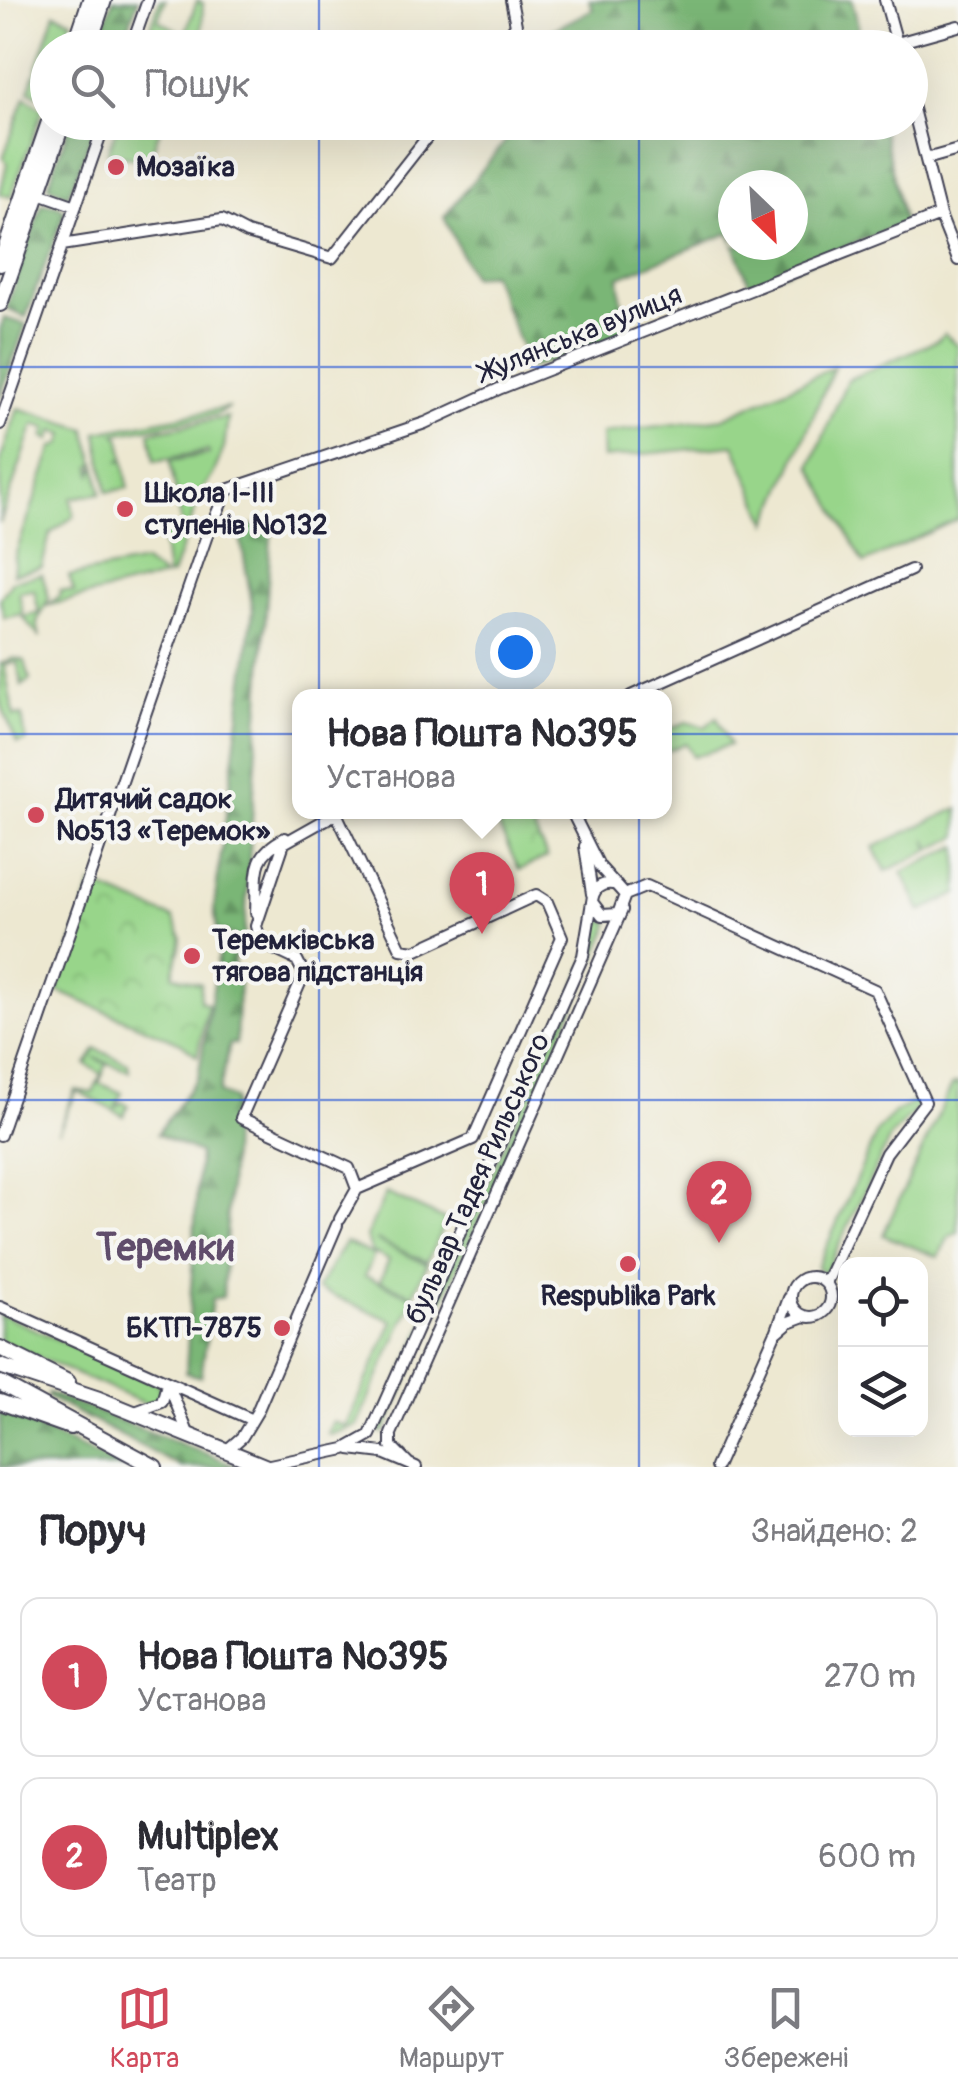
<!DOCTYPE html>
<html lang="uk">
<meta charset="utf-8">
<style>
body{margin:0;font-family:Pangolin,sans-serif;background:#f2f2f3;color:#2b2b33}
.controls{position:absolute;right:30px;bottom:30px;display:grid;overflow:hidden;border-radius:20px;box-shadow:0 10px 40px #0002}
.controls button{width:90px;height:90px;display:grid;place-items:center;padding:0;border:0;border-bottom:2px solid #e1e1e2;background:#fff;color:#2b2b33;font:50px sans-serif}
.compass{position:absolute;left:718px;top:170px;width:90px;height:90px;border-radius:50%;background:#fff;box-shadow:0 10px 40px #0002;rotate:155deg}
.you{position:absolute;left:515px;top:652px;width:35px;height:35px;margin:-25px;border:8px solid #fff;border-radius:50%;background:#1a73e8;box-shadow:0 0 0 15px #1a73e833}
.badge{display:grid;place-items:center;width:65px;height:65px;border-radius:50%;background:#d1495b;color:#fff;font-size:32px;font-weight:700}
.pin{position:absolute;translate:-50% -82px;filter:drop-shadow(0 2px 5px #0008)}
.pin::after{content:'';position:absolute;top:52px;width:35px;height:30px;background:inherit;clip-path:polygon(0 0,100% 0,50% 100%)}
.popup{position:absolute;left:292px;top:689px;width:380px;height:130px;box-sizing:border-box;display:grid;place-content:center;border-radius:20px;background:#fff;filter:drop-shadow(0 2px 8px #0005);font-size:32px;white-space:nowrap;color:#7c7c81}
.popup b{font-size:38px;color:#2b2b33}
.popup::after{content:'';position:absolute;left:50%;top:100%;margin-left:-20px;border:20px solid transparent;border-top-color:#fff}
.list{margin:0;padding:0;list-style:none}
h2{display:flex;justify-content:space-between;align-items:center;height:130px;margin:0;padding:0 40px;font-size:42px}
h2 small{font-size:32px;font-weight:400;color:#7c7c81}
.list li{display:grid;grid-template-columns:65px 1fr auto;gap:30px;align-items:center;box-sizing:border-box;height:160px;margin:0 20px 20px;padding:0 20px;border:2px solid #e1e1e2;border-radius:20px}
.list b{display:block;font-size:38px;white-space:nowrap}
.list p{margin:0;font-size:32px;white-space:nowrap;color:#7c7c81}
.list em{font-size:32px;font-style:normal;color:#7c7c81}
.icon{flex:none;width:55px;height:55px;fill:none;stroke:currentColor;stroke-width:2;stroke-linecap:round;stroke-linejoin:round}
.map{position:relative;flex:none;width:958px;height:1467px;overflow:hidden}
.search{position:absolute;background:#fff;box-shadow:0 10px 40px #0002;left:30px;right:30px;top:30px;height:110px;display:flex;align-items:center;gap:25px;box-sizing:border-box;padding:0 35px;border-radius:55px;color:#7c7c81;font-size:38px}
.sheet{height:490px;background:#fff}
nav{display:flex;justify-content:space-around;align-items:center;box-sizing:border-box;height:140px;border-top:2px solid #e1e1e2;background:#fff;font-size:28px;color:#7c7c81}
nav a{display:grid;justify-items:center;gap:5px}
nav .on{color:#d1495b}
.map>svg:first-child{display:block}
.grass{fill:#98d58a;stroke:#5d7c62;stroke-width:2.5}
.forest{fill:url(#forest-firs);stroke:#4e6c58;stroke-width:2.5}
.park{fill:url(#park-crowns);stroke:#5d7c62;stroke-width:2.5}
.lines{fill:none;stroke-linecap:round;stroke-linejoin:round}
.minor-casing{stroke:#404052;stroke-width:14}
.highway-casing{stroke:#404052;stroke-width:18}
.minor{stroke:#fff;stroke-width:10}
.highway{stroke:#fff;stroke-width:14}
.grid{fill:none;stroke:#1d4ed8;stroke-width:2.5;stroke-opacity:0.55}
.poi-dot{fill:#d1495b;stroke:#f6f6f2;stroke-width:4}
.labels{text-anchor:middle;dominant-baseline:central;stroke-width:8;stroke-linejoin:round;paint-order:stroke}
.poi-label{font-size:28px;font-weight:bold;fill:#22223b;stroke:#f6f6f2;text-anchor:start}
.street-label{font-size:28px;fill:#22223b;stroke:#f6f6f2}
.district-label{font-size:38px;font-weight:bold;fill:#604d6b;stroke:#f6f6f2}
</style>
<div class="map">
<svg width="958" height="1467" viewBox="0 0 958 1467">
<defs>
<pattern id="forest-firs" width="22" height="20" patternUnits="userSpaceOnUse" patternTransform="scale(2.5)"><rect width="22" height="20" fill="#7ab676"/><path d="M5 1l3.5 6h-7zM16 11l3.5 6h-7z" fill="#649462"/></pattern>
<pattern id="park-crowns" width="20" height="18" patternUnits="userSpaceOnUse" patternTransform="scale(2.5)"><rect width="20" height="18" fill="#98d58a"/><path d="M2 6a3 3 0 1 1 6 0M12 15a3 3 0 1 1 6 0" fill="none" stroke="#83b778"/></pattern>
</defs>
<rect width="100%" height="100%" fill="#f6f6f2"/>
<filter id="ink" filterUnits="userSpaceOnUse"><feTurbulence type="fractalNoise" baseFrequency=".01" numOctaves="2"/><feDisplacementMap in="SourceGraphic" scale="20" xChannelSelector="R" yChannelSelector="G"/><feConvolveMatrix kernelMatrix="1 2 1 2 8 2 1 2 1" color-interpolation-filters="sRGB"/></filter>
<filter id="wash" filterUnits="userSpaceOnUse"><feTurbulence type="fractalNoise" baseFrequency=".0048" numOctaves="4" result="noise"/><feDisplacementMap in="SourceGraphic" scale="40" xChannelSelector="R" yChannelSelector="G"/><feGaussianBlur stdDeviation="2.25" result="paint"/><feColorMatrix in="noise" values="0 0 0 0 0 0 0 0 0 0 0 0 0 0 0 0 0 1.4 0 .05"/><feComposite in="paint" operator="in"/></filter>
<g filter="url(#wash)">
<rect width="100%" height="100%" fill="#ede8d1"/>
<path class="grass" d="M160,0H165L158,20L185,34L197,1L203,3L201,47H144Z
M55,13L72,20L64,47L48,48L47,100L29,91Z
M25,97L43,109L11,197L0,194L7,163L3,158Z
M118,123H162L149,162L108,152Z
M944,333L958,346V519L864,563L811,466L847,380L938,340Z
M834,367L768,523L734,445L603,458L602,433L723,418Z
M229,407L216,415L115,434L120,437L124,459L120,461L124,462L128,488L107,492L97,432Z
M18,408L86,429L95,463L91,466L92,474L96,465L101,493L71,498L74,516L50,534L42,567L13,574L15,556L53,447L61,445L65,434L54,430L50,440L44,437L47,428L34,424L0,523V461Z
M228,417L224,448L213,475L201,492L172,575L167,576L162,536L182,527L170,461L209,454L208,451L155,461L150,432Z
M144,562L164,577L46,606L60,596V590L74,592L69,576Z
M42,574L49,598L37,622L40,638L23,617L39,613L34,590L19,592L23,614L4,618L0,599L12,581Z
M14,658L25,661L30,680L22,686L17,662L4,664L14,716L22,715L26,741L17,743L0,702V664Z
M717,717L730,745L693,757L686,743L665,752V731L686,722L705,727Z
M958,808V837L932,849L926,839L931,850L886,871L874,847Z
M958,846V894L921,911L902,872Z
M597,919L610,922L606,934L384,1433L377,1430L591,951Z
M96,1049L128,1063L129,1071L95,1058L107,1064L99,1083L122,1093L115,1108L122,1102L128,1105L124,1116L77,1091L58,1132L75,1090L93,1093L101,1074L86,1064Z
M958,1083V1232L949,1237L938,1257L883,1235L952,1085Z
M919,1099V1107L891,1136L825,1274L817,1268L877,1132L893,1114Z
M386,1193L446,1220L427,1262L376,1240L427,1264L413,1295L380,1281L389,1260L372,1252L366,1237Z
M345,1242L374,1255L365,1276L414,1297L357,1425L330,1435L327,1433L333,1422L346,1426L393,1321L317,1289Z
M0,1314L159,1384L161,1398L148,1405L0,1341Z"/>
<path class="forest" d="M113,0H138L122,47H96Z
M589,0H852L863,47H545L541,36L593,9Z
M881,122L904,223L750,286L734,245H793V185H733V242L729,233L619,277L625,335L530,368L491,273L472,277L444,217L520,123Z
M70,123H97L68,195L48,186Z
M42,204L57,205L65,211L26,317L6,309Z
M4,318L26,324L0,398V330Z
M272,522L244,940L217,930L214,907L253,610L241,540L247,527Z
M222,936L240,955H234V979H239L236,1044H230L219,1093L234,1099L223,1297L212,1299L201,1377L186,1373L199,1153L157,1134L198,1077Z
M48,1393L241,1467H181L47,1397Z
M0,1411L123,1467H0Z"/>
<path class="park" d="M518,812H526L547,857L519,870L496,821Z
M92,884L173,918L182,938L173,975L201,984L200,1001L208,1004L197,1056L181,1043L57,991Z"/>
</g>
<g filter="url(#ink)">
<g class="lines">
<defs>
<path id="minor" d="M885,0L898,47
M897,43L958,26
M131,48L148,0
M498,48L516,25L511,0
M910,97L940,215L958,260
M926,159L958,150
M39,193L76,206
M62,245L222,220L247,233L332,258L439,122
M0,424L105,122
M631,696L911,570
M339,812L284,843L256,926L261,943L297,960L304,974L241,1118L349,1168L357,1189L340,1219
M572,812L599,866L625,895L618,914L602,915L592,902C593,889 601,882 613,884
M336,813L401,949L415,951L536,895L547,902L562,937L473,1139L357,1189
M585,846L592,894
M625,895L647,886L875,990L925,1102L886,1153L826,1283
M256,913C258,877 249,856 285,838
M0,1135L206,538L227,490L425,423L501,388L940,215
M791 1297a20 20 0 1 1 40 0a20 20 0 1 1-40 0Z
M0,1307L250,1419
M776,1333L789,1298
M168,1383L188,1433
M135,1412L162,1402L167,1384
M350,1449L383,1453L416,1467
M227,1450L242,1437L257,1412L337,1225
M408,1463L391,1446V1434L622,910
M265,1466L345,1449L370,1435L583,956L592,902
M716,1467L775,1334L789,1322L805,1316"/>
<path id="highway" d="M74,48L90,0
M88,48L104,0
M0,264L49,122
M0,304L63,122
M0,1348L68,1382
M0,1366L99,1399L267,1467
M0,1383L155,1467
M0,1402L70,1427"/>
</defs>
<use href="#minor" class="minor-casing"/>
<use href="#highway" class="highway-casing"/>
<use href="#minor" class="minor"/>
<use href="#highway" class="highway"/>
</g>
</g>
<path class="grid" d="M319,0V48M639,0V48M319,122V1467M639,122V1467M0,367H958M0,734H958M0,1100H958"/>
<g class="poi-dot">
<circle cx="116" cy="167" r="10"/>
<circle cx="125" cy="509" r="10"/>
<circle cx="36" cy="815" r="10"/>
<circle cx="192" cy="956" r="10"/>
<circle cx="628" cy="1264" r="10"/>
<circle cx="282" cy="1328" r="10"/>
</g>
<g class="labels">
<g class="poi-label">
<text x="136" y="167">Мозаїка</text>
<text x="145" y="493">Школа І-ІІІ<tspan x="145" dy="32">ступенів №132</tspan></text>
<text x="56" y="799">Дитячий садок<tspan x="56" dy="32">№513 «Теремок»</tspan></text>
<text x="212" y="940">Теремківська<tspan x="212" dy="32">тягова підстанція</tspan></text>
<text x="628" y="1296" text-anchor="middle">Respublika Park</text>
<text x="262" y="1328" text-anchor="end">БКТП-7875</text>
</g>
<g class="street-label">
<text transform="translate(581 334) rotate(-22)">Жулянська вулиця</text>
<text transform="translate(478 1179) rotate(-66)">бульвар Тадея Рильського</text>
</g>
<g class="district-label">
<text x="165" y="1248">Теремки</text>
</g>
</g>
</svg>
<div class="controls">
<button><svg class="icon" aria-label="locate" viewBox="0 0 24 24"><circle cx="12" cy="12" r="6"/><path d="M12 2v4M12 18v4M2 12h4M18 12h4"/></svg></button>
<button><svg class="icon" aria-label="layers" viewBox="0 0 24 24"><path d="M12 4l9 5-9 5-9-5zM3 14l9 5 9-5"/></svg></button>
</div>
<svg class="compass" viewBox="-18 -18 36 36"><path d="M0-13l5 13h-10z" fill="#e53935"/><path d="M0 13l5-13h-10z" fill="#7c7c81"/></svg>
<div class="you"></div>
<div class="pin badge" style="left:482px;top:934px">1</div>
<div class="popup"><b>Нова Пошта №395</b>Установа</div>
<div class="pin badge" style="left:719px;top:1243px">2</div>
<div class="search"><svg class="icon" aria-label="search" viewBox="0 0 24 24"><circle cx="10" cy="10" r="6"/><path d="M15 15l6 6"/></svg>Пошук</div>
</div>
<section class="sheet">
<h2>Поруч<small>Знайдено: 2</small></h2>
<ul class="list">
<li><span class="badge">1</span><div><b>Нова Пошта №395</b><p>Установа</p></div><em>270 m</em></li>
<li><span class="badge">2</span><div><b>Multiplex</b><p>Театр</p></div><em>600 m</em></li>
</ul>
</section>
<nav>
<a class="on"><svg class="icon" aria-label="map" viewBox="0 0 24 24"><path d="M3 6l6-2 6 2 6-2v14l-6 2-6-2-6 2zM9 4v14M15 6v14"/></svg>Карта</a>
<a><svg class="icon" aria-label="directions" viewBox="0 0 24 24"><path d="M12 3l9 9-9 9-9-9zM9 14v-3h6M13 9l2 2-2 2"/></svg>Маршрут</a>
<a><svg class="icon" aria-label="saved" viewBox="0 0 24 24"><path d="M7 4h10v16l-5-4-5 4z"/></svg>Збережені</a>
</nav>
